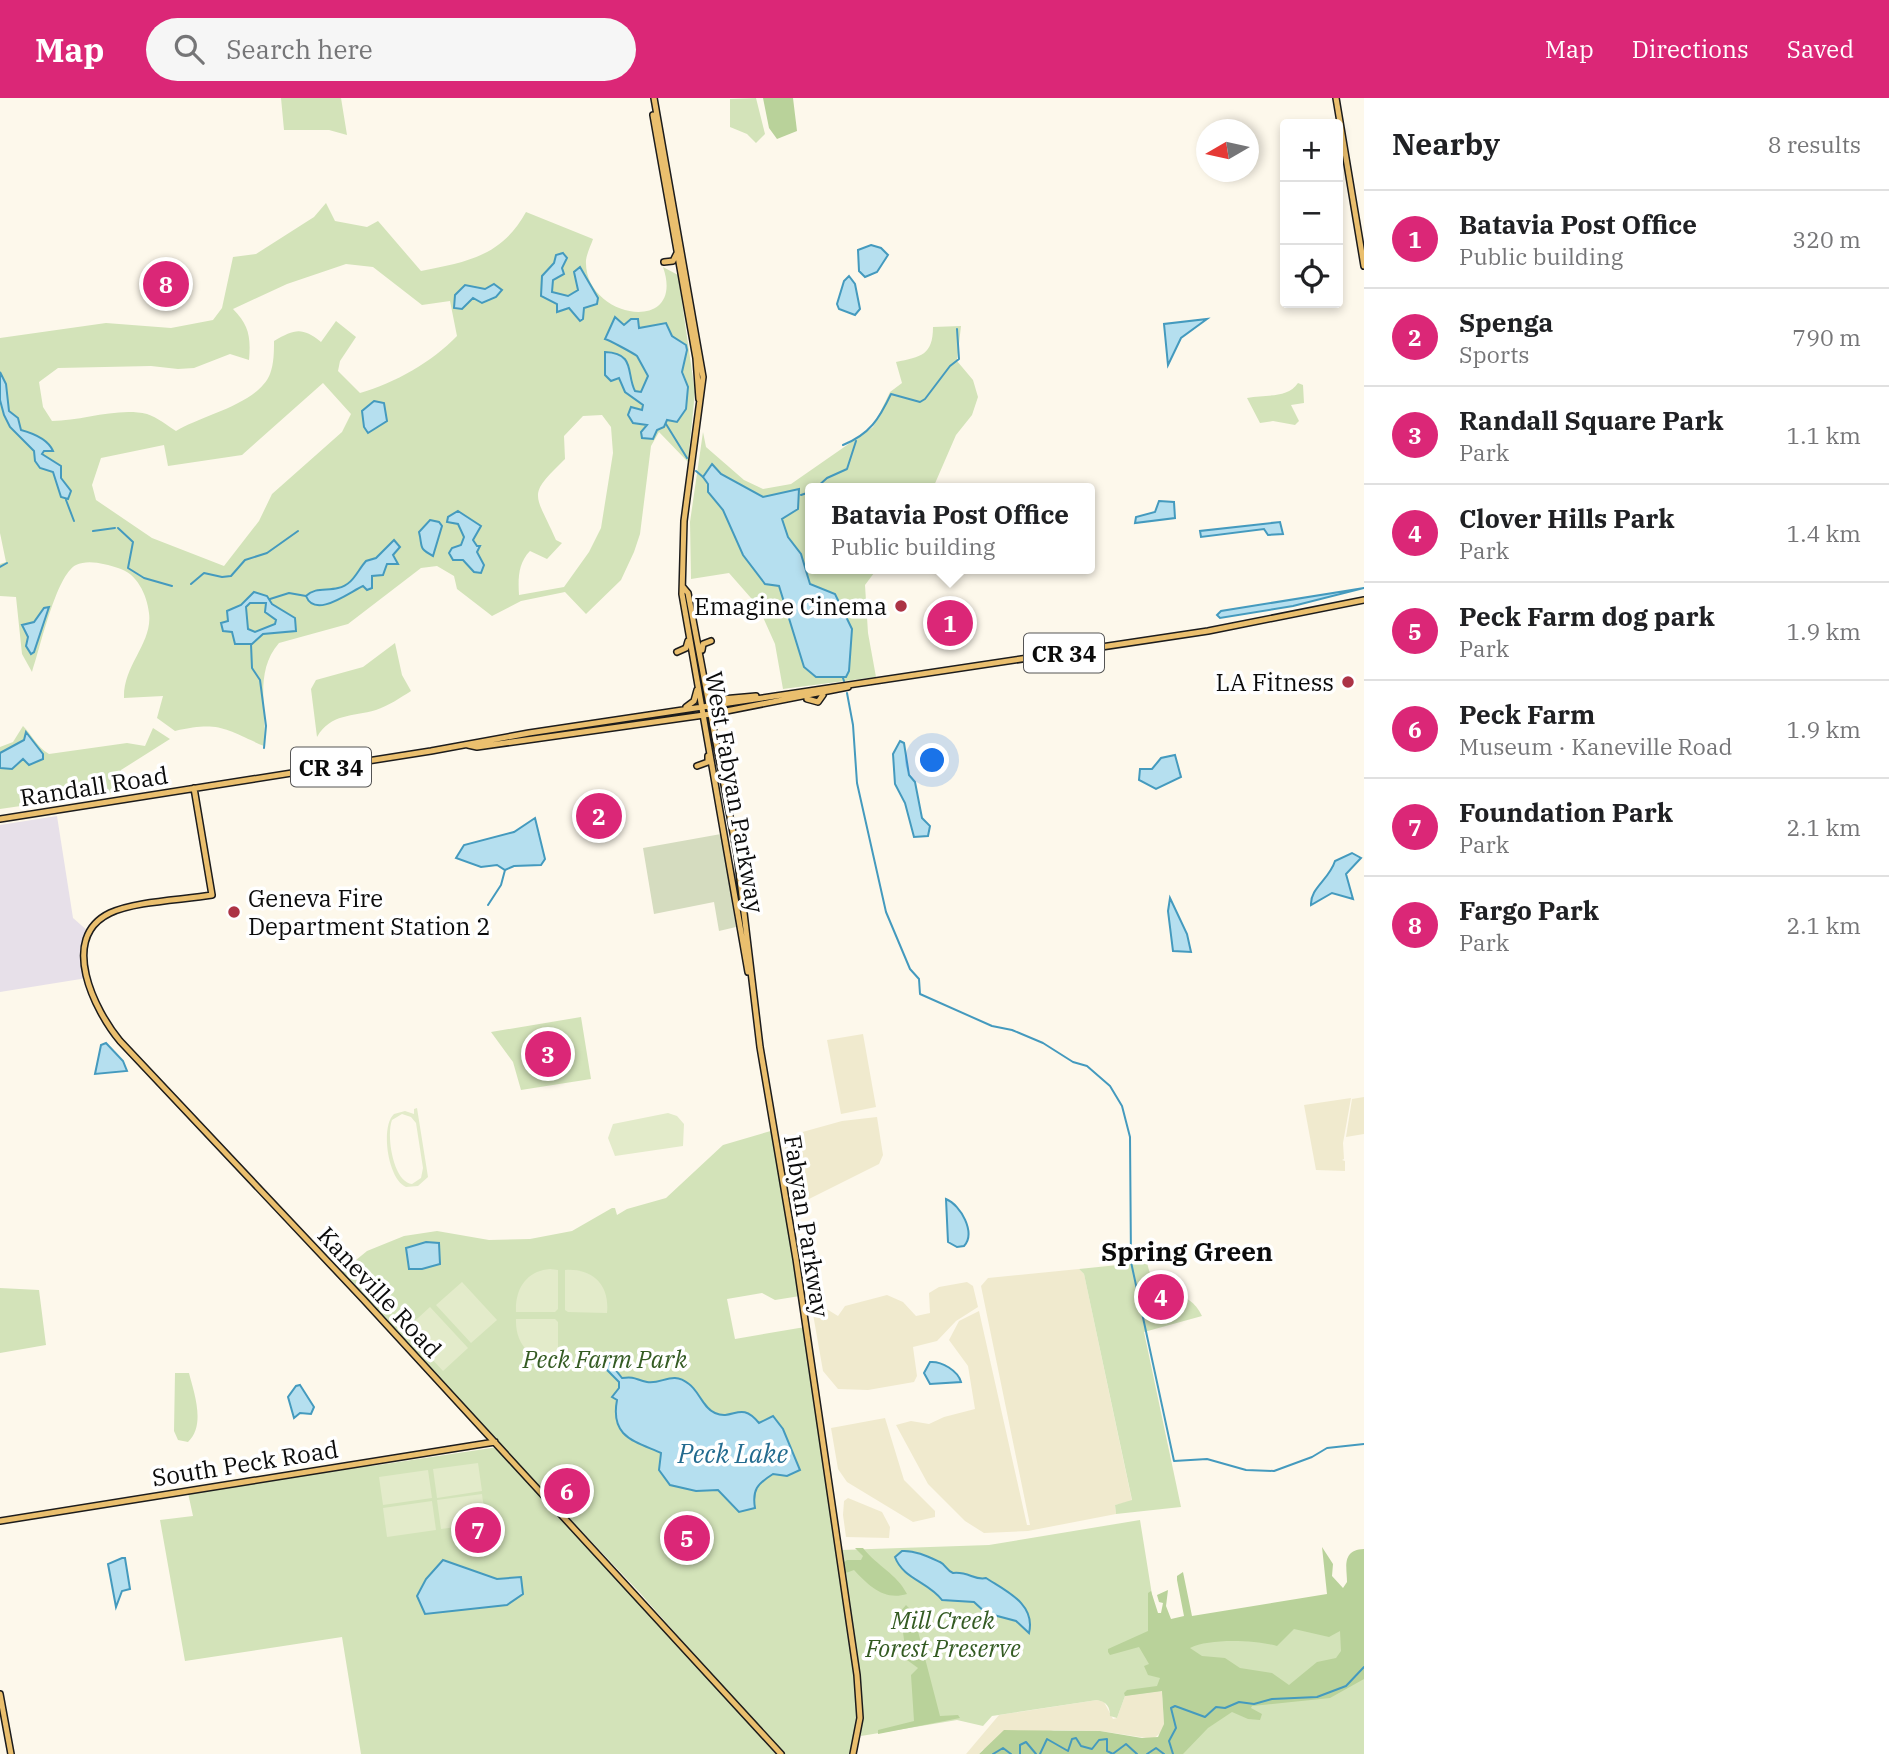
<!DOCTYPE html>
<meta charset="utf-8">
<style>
body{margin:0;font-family:"IBM Plex Serif",serif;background:#f6f6f6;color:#202124}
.controls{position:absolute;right:21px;top:21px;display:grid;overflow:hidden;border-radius:7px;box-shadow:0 4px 10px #0003}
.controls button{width:63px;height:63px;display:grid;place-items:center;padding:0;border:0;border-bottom:2px solid #e0e0e0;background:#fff;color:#202124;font:35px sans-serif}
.compass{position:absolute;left:1196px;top:21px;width:63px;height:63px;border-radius:50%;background:#fff;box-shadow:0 4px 10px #0003;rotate:261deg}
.you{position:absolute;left:933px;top:663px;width:24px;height:24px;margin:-18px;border:5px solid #fff;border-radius:50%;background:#1a73e8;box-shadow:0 0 0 10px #1a73e833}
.badge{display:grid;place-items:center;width:46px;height:46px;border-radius:50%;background:#db2777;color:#fff;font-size:23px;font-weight:700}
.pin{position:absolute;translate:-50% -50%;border:4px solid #fff;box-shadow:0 2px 7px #0006}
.popup{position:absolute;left:805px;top:385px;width:290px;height:91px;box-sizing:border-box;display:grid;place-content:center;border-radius:7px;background:#fff;filter:drop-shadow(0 2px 5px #0005);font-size:23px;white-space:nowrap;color:#757577}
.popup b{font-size:26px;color:#202124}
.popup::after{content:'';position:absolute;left:50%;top:100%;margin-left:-14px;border:14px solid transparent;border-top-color:#fff}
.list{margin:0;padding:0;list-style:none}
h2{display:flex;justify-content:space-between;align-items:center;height:91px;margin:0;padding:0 28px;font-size:30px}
h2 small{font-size:23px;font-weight:400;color:#757577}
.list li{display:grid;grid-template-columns:46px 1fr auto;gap:21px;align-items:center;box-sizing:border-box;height:98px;padding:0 28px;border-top:2px solid #e0e0e0}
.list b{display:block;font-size:26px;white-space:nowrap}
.list p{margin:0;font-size:23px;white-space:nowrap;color:#757577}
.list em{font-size:23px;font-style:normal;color:#757577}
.icon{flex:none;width:38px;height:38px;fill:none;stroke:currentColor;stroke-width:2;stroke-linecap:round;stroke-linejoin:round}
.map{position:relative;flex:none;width:1364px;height:1656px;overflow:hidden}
header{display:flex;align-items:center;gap:42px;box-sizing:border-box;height:98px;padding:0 35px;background:#db2777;color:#fff}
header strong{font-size:33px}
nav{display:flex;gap:38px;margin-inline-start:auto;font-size:24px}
.search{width:490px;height:63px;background:#f6f6f6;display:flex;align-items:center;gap:18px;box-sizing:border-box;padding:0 24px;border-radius:38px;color:#757577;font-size:26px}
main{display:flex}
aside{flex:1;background:#fff}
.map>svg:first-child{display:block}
.industrial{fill:#e7e0e9}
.farmland{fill:#f0eace}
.green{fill:#d3e3b9;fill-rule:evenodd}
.forest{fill:#b9d29a;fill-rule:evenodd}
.cemetery{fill:#d5dcbf}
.pitch{fill:#e3ebca;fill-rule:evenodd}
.water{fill:#b5dfef;stroke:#449abe;stroke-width:2;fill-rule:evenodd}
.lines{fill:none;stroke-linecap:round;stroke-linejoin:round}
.stream{stroke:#449abe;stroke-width:2}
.major-casing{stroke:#1c1c1c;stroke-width:8}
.major{stroke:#eabf6e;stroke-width:5}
.poi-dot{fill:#ac3345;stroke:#fff;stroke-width:2.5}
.labels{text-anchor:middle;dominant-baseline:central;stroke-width:7;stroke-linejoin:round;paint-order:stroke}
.shield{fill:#fff;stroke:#545454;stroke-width:2}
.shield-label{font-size:23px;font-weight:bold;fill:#0b0b0b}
.poi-label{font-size:24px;fill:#0b0b0b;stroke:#fff;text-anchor:end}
.street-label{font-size:24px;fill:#0b0b0b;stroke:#fff}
.park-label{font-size:24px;font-style:italic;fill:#345b23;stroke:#fff}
.neighbourhood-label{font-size:26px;font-weight:bold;fill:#0b0b0b;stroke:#fff}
.water-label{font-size:26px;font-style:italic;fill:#236b8f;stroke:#fff}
</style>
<header>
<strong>Map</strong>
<div class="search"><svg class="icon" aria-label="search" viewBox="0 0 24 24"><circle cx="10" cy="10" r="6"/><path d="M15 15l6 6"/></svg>Search here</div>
<nav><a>Map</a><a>Directions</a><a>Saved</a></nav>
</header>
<main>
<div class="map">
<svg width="1364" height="1656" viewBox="0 0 1364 1656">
<rect width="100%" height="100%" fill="#fdf8eb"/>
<path class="industrial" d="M57,718L73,820L89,834L85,843L87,880L0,894V727Z"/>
<path class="farmland" d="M863,936L876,1009L841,1016L827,942Z
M1364,999V1036L1346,1039L1352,1001Z
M1351,1000L1343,1045L1344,1061L1342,1062L1345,1063V1073L1316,1072L1304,1007Z
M877,1019L883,1057L879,1066L795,1108L784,1044L788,1038L842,1023Z
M1079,1171L1084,1176L1132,1403L1115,1407L1116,1416L1028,1433L984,1435L965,1423L928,1386L896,1327L911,1323L929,1326L944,1319L975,1311L968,1268L949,1242L959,1223L979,1213L1027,1427H1030L981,1188L988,1180Z
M967,1184L973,1188L978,1209L956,1223L937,1243L913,1249L917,1278L914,1284L868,1292L838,1291L823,1273L813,1216L816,1211L825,1210L838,1218L845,1208L887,1197L903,1204L916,1218L930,1215L929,1195L939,1189Z
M885,1320L904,1382L935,1413V1419L913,1424L847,1384L838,1371L831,1330Z
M848,1400L882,1414L890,1429L889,1440L846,1439L843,1417L844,1403Z
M1162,1593L1164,1626L1163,1633L1153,1641L1100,1633L1054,1632L982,1652L979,1656H966L999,1617L1097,1602L1104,1604L1113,1621L1117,1620L1125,1598Z"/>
<path class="green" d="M281,0H341L347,37L329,32H284Z
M756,0L765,36L756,45L747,36L730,29V1Z
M326,105L335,123L367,129L378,123L421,173C467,164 502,158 526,114L593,141C591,147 587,155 586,162C583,221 687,238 663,169L678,177L695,294L688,364L659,334L651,348L640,436L634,454L621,482L586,516L565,494L521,503L492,518L457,491L454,478L437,468L421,470L348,526L279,545C253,575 268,613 264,648C224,631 220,623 175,633L157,620L163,598L124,600C123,567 153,545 149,515C147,497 137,475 118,470C106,466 88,461 76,467C56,477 40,551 32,574L22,556L16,499L0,498V466L6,464L0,435V240L106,225L171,230L213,222L222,210L233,159L256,156L314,119ZM346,166L373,169L422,207L450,203L457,238C432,264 395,285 360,295L338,273L340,263L356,239L336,223L321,244C302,229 295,231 274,243C274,253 274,266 270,276C258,306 202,317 176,333C168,328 157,319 147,316C117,309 82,323 52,323L43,309L39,284L58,270L151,268L178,271L194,270L230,256L249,262C251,239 249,227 233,211L287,186ZM323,285L351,316L342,334L272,396L259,423L224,468L152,440L96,402L92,387L101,360L164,347L168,368L242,357ZM602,317L611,329L613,355L601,430L589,454L564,489L519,497C518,481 518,465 530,453L547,461L562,445L556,442C535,394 526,399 565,361L564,338L583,318Z
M157,173H171L188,194L167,200L149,198L152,179Z
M961,228L957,263L973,282L978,299L972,317L956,337L933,390H810V471H877L865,487L868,535L876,579L783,591L775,546L758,508L729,475L691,481L690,424L703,334L706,349L744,382L763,391L791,386L873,329L890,294L902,285L896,264C921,259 933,257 933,229Z
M1298,285L1303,287L1304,305L1291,307L1299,323L1295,327L1273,323L1260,325L1247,300C1266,296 1287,301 1298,285Z
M395,545L402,577L411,593C400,600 388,608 376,612C352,619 331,615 317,639L311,591L316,582L363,569Z
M23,628C33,638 36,648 49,656L127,645L145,648L153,630L170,641L121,672L124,693L0,711V649L13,644Z
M581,919L591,981L521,992L513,964L491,934Z
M774,1032L800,1198L775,1202L762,1195L727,1201L735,1241L805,1229L860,1607L853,1656H782L640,1495L339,1176L367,1153L404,1138L437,1133L489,1142L530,1141L572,1133L612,1110H615L617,1117L627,1111L666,1100L723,1047Z
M1147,1164C1154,1204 1188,1186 1202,1218L1144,1234L1181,1409L1116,1416L1115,1407L1132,1402L1084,1176L1079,1171Z
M0,1190L39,1192L46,1247L0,1255Z
M175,1275H189C194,1295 206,1327 188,1344L178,1342L174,1333Z
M498,1349L776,1656H361L342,1539L185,1563L160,1422L193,1418L188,1395L370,1365L372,1368Z
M1140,1422L1157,1528L1364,1494V1656H1171L1162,1593L1125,1598L1117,1620L1110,1618C1110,1609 1107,1604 1097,1602L992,1618L983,1628L957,1622L861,1638V1589L842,1452L989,1447Z"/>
<path class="forest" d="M763,0H793L797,33L777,41L769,30Z
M1322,1449L1333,1466L1332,1478L1343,1490L1347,1484C1347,1470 1341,1452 1364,1451V1581L1330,1600L1252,1608L1251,1610L1262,1616L1260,1622L1248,1621L1232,1614L1208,1630L1183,1656H979L1004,1632L1100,1633L1142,1640L1158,1639L1164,1626L1162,1593L1125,1598L1124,1595L1127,1592L1157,1588L1160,1580L1148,1577L1144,1568L1149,1566L1139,1549L1110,1557L1108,1554V1551L1148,1533V1495L1151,1493L1158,1515H1161L1163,1505L1159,1504L1157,1497L1168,1492L1166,1508L1171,1521L1184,1518L1177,1482V1478L1183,1474L1192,1518L1327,1496ZM1294,1531L1329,1539L1340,1533L1341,1553L1336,1560L1317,1564L1289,1587L1272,1575L1240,1570L1225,1560L1202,1558L1190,1550C1209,1540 1256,1542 1277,1548Z
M855,1450H863C877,1468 897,1476 907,1496C884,1503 869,1488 854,1472L843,1476L842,1466L847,1462H861L863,1458Z
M906,1507L913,1514L940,1618L958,1617L960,1620L878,1636V1632L914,1623L911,1577L918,1570L907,1562L900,1514Z"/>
<path class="cemetery" d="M721,736L736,829L719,833L714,804L654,816L643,750Z"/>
<path class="pitch" d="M417,1010L428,1079L418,1088L406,1089C388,1082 380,1029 394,1016L405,1013L414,1016V1011ZM402,1016L411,1019L416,1025L423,1070L421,1080L412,1086C393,1084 386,1037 392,1022Z
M668,1015L677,1018L684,1026L683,1048L615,1058L608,1040L613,1026Z
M550,1171L558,1172V1211L555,1214H516C515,1191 526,1173 550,1171Z
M565,1172C593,1170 610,1187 607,1215L568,1214L565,1212Z
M462,1184L497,1222L471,1245L436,1207Z
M430,1209L468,1250L443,1273L405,1232Z
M516,1221H555L558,1224V1264C532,1264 515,1247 516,1221Z
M478,1365L482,1393L437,1400L433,1371Z
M428,1372L432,1400L383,1407L379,1379Z
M482,1396L486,1425L441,1431L437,1402Z
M432,1403L436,1432L387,1439L383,1410Z"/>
<path class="water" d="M871,147L881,150L888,157L877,174L865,179L859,173L858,152Z
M563,155L567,160L562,170L564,176L553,182L552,194L568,198L578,192L574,174L580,169L598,200L597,206L584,210L583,221L580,223L569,210L557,214V206L541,198L542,178L554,165L556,157Z
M849,178L855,186L860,211L855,217L839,211L837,206L844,183Z
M494,186L502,192L496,199L482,205L473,200L462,211L454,210L455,197L465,187L485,191Z
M615,219L624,227L631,221H638L639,230L666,225L672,238L686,247L687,252L682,274L688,289L686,311L677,324L667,322L664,329L657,332L653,341L642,340L641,334L647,327L633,325L628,317L631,309L642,312L643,307L625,294L619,280L611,283L605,277V254C636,255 626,276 635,293L641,294L648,278L637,258C633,255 609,242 605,241Z
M1207,221L1181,240L1168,267L1164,226Z
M0,274L6,286L9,313L18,320L21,332C32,335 48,341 53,353H44L42,356L61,368V380L71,393L68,401L61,399L53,374L40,370L35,363L34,353L10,329L4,317L0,302Z
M374,303L384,305L387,323L368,335L364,329L362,313Z
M712,366L721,376L763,399L799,391L798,411L782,421L788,439L801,456L810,486L835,496L852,531L849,573L846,579H816L804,569L779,488L765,486L743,457L723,412L708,394V386L703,379Z
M1159,403L1174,404L1175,420L1135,425L1136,419L1155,414Z
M458,413L481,428L473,442L477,448H480L477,454L484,467L481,475L474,474L463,462H453L449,455L452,450L461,447L464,439L458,426L447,424L448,419Z
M430,422L439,424L442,428L433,458C418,450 423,450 419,434Z
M1280,424L1283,436L1268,437L1264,431L1201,439L1200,433Z
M394,442L400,449L393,457L398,466H387L383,477L372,478V490L367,492L363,488C348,495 315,521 306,498C315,489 327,493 338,490C353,487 357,473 366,463L376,460Z
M1364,490L1293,508L1220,520L1217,517L1221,513Z
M254,494L267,498L272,506L295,520L296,533L263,536L252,546H235L232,534L223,533L221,525L228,523L227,513L241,507ZM250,505H266L265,514L276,522L275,526L255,534L248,531L246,509Z
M49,509L34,554L31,556L26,548L28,539L22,527L34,524L44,510Z
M26,634L43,656V661L29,667L23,661L12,671L0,670V655L24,642Z
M900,643L904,645L909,677L915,684L922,720L930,728L928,738L914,739L905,705L895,686L893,656Z
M1175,657L1181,679L1156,691L1139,682L1140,671H1152L1161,660Z
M535,720L545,761L541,767L514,768L505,772L497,767L481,769L456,760L464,747L514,734Z
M1352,755L1361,760L1346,776L1353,801L1332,795L1311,807C1310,790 1329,782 1335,763Z
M1170,800L1187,836L1191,854L1173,853L1168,813Z
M106,945L123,963L127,973L95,976L101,947Z
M946,1101C961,1107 976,1135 964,1148L957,1149L948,1144Z
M426,1144L439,1145L440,1166L422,1171H409L406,1150Z
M602,1261H607L622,1280C636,1278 636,1282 647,1284C662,1287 672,1272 689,1286C699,1293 703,1310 715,1315C734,1323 740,1302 759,1325L773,1318L783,1331L800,1372L787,1378L773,1376C757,1386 752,1392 755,1410L739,1414L718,1392L696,1393L670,1387L659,1372L661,1355C634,1343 610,1339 617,1302L612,1299L619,1290V1284L601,1266Z
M930,1264C942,1263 958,1273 961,1284L930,1286L924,1275Z
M300,1287L314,1309L311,1316L300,1315L294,1320L288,1299L296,1288Z
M902,1453C915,1452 929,1459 940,1464C946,1467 946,1472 953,1475C968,1473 975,1483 986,1480C1006,1493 1036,1506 1029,1535L1016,1523L986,1515L974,1504L942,1502C929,1484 903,1481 895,1459Z
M122,1460H125L130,1491L122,1493L116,1509L108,1466Z
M443,1462L497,1481L521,1479L523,1496L507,1507L425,1516L417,1498L426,1481Z"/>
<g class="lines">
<path class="stream" d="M666,326L687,360
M843,347C870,336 879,321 891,296L920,304L925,301L950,268L959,261L957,231
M696,373L703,379
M816,390L827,380L847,371L856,343
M801,397L810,394
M66,402L74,423
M118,430L133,444L128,470L144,480L172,488
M93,433L115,430
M0,469L7,465
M191,486L204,475L222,479L231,478L245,462L267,455L298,433
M270,501L289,495L306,498
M251,546L252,570L260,582L266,628L264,650
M843,580L844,583
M847,595L853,627L857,685L886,814L910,871L919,881L920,896L992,928L1012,932L1043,945L1073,964L1087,968L1110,988L1122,1008L1130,1039L1131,1164L1174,1363L1207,1361L1246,1372L1274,1373L1312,1359L1327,1350L1364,1346
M488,807L501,787L505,772
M1114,1655L1126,1646L1137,1656
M993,1656L1003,1650L1011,1656
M1020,1656V1647L1026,1644L1036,1656
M1040,1656L1047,1641L1068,1653L1072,1641L1076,1640L1081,1648L1092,1651L1099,1642L1107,1641V1653L1113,1656
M1147,1656L1156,1650L1164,1656
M1173,1656L1169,1643L1176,1630L1171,1610L1175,1608L1205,1619L1216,1609L1225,1610L1239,1604L1254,1606L1272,1601L1317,1599L1346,1588L1364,1569"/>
<defs>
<path id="major" d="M654,0L703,279L684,423L682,496L748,874
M1336,0L1364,168
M653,17L696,260L699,301
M664,164L673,163L677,155
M683,489L688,495L737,756L760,949L796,1161L857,1577L860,1620L853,1656
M702,552L703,546L711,543
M677,554L686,550L688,543
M709,594L722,601L756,598
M807,601L818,604L823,597
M686,609L694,603L697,592
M468,647L477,649L711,616L848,589
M697,668L708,664V658
M194,690L212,797C183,802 136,803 110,815C58,840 95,913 120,943L363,1201L781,1656
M0,721L431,653L529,635L1208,533L1364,502
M0,1423L495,1344
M0,1596L11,1656"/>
</defs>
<use href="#major" class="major-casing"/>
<use href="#major" class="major"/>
</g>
<g class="poi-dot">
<circle cx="901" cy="508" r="7"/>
<circle cx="1348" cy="584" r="7"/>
<circle cx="234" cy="814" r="7"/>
</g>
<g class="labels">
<g class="shield">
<rect x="1024" y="535.5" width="80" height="39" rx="5"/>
<rect x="291" y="649.5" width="80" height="39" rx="5"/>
</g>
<g class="shield-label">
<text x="1064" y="555">CR 34</text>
<text x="331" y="669">CR 34</text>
</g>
<g class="poi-label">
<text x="887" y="508">Emagine Cinema</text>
<text x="1334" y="584">LA Fitness</text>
<text x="248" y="800" text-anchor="start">Geneva Fire<tspan x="248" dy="28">Department Station 2</tspan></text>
</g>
<g class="street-label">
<text transform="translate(94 688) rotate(-9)">Randall Road</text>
<text transform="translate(735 694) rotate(80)">West Fabyan Parkway</text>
<text transform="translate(807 1128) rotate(81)">Fabyan Parkway</text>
<text transform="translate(380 1194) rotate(47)">Kaneville Road</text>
<text transform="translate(245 1365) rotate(-9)">South Peck Road</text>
</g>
<g class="park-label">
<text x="605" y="1261">Peck Farm Park</text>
<text x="943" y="1522">Mill Creek<tspan x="943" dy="28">Forest Preserve</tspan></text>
</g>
<g class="neighbourhood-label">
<text x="1187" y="1153">Spring Green</text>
</g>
<g class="water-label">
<text x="733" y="1355">Peck Lake</text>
</g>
</g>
</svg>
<div class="controls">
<button>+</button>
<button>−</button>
<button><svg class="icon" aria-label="locate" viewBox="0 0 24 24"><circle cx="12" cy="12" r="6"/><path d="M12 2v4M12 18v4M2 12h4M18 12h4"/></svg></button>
</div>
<svg class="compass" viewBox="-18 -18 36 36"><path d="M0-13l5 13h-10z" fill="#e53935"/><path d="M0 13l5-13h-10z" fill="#757577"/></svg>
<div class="you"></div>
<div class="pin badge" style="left:950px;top:525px">1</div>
<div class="popup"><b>Batavia Post Office</b>Public building</div>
<div class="pin badge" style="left:599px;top:718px">2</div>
<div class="pin badge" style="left:548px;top:956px">3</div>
<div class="pin badge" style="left:1161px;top:1199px">4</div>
<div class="pin badge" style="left:687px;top:1440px">5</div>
<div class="pin badge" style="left:567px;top:1393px">6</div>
<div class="pin badge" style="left:478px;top:1432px">7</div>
<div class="pin badge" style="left:166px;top:186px">8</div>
</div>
<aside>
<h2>Nearby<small>8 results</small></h2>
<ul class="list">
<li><span class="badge">1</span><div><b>Batavia Post Office</b><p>Public building</p></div><em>320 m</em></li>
<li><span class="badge">2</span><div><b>Spenga</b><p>Sports</p></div><em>790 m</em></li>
<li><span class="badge">3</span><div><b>Randall Square Park</b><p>Park</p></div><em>1.1 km</em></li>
<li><span class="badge">4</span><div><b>Clover Hills Park</b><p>Park</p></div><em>1.4 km</em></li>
<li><span class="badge">5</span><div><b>Peck Farm dog park</b><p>Park</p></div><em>1.9 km</em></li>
<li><span class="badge">6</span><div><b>Peck Farm</b><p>Museum · Kaneville Road</p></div><em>1.9 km</em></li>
<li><span class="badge">7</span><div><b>Foundation Park</b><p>Park</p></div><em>2.1 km</em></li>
<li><span class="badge">8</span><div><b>Fargo Park</b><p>Park</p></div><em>2.1 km</em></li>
</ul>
</aside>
</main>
